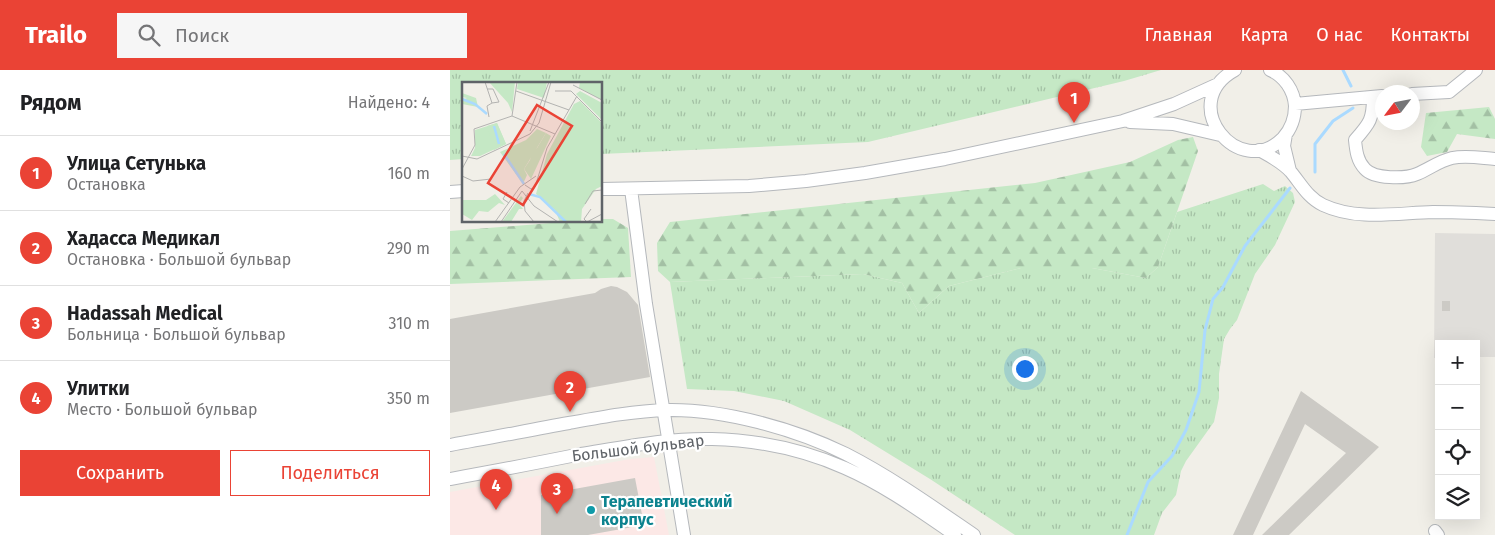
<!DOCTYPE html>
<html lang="ru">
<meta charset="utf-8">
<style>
body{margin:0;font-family:"Fira Sans",sans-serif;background:#f6f6f6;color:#202124}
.controls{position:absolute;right:15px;bottom:15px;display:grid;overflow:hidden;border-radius:0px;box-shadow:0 5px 20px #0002}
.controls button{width:45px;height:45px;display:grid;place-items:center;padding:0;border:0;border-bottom:1px solid #e0e0e0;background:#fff;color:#202124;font:25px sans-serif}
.compass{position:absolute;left:925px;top:15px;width:45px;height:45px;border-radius:50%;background:#fff;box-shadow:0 5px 20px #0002;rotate:238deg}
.you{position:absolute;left:574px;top:298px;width:18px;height:18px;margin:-12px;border:4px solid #fff;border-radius:50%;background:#1a73e8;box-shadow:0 0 0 8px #1a73e833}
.badge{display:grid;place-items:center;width:32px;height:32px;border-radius:50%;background:#ea4335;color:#fff;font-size:16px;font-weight:700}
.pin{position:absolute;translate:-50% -41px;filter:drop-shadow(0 1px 2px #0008)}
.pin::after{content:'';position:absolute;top:26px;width:18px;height:15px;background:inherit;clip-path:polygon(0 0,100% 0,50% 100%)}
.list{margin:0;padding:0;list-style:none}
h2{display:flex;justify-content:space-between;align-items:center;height:65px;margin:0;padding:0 20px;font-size:21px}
h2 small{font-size:16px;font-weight:400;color:#757577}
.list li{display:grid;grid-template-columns:32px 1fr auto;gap:15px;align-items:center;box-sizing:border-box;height:75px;padding:0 20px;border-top:1px solid #e0e0e0}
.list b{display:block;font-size:19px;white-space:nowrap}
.list p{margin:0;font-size:16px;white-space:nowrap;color:#757577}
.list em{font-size:16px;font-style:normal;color:#757577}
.actions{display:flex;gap:10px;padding:15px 20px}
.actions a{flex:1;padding:11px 0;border:1px solid #ea4335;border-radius:0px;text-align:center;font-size:18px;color:#ea4335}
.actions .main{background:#ea4335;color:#fff}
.icon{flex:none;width:28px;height:28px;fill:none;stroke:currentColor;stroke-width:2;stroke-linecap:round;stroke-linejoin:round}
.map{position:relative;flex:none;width:1045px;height:465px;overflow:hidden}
header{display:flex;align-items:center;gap:30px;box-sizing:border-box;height:70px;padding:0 25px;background:#ea4335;color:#fff}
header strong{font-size:24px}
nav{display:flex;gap:28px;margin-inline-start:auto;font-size:18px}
.search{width:350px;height:45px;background:#f6f6f6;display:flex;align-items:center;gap:12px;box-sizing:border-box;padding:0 18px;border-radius:0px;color:#757577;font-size:19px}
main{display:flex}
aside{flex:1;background:#fff}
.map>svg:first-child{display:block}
.industrial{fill:#e0deda}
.medical{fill:#fce8e6}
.grass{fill:url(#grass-tufts)}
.forest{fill:url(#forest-firs)}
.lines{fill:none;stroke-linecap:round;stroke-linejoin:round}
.stream{stroke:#aadaff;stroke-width:3}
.building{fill:#cccac5}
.minor-casing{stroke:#b5b8bc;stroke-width:14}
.minor{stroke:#fff;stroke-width:12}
.culture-dot{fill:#0f9aa8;stroke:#fff;stroke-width:2}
.labels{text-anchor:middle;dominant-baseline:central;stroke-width:4.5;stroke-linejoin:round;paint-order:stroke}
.street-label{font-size:16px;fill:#5f6368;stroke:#fff}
.culture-label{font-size:16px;font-weight:bold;fill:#0d838f;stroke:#fff;text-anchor:start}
.inset-river{fill:none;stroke:#aadaff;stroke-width:2.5}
.inset-road{fill:none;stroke:#b3b3b1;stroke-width:1}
.view{fill:#ea4335;fill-opacity:0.15;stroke:#ea4335;stroke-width:2.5}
.inset-edge{fill:none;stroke:#5f6368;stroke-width:2.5}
</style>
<header>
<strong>Trailo</strong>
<div class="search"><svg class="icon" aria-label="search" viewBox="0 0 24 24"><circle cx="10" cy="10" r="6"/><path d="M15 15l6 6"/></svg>Поиск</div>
<nav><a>Главная</a><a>Карта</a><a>О нас</a><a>Контакты</a></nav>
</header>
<main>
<aside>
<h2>Рядом<small>Найдено: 4</small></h2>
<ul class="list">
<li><span class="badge">1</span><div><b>Улица Сетунька</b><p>Остановка</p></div><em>160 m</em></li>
<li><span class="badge">2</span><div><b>Хадасса Медикал</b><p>Остановка · Большой бульвар</p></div><em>290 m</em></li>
<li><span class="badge">3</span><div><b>Hadassah Medical</b><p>Больница · Большой бульвар</p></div><em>310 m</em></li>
<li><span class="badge">4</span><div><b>Улитки</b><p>Место · Большой бульвар</p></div><em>350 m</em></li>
</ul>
<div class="actions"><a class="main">Сохранить</a><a>Поделиться</a></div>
</aside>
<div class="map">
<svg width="1045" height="465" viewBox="0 0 1045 465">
<defs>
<pattern id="grass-tufts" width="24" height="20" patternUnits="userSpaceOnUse" patternTransform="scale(1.25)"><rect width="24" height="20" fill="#c5e8c5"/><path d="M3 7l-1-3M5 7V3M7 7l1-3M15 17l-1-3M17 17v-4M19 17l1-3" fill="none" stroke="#a3c0a4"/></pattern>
<pattern id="forest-firs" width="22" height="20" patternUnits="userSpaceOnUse" patternTransform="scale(1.25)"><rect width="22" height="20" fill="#c5e8c5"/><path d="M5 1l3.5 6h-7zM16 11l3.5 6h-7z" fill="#a3c0a4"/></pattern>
</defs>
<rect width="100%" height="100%" fill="#f1efe8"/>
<path class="industrial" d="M985,163L1045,164V287H1026V274H989V288H984Z"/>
<path class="medical" d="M204,387L219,465H0V422L180,389Z"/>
<path class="grass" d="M0,0H711L674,11L418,72L151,84V14H14V89L0,90Z
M813,114L824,121L835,116L843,123L845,132L825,175L805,204L787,250L780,259L774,269L769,304V328L764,352L736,391L731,401L726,425L712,443L704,465H565L480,409L400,360L334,331L284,321L237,319L220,212L413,204L452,213L469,243L499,216L571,198H642L696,208L708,197L727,142Z"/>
<path class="forest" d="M1039,37L1045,49V69L1007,64L997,82L977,86L971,77L976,43Z
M743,67L748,81L708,197L696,208L642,198H571L499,216L469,243L452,213L413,204L220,212L208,201L207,173L220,152L585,113L680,92L728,70Z
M151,149H163L178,158L181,207L0,214V161L126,151H151Z"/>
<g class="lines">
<path class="stream" d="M893,0L901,16
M865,102V74L883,51L903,38
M677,465L698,412L722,386L736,360L749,322L755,260L763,229L773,217L795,176L840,118"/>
</g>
<path class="building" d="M161,216L167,217L177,222L188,235L200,307L0,343V249L145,223L151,219Z
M992,231H1000V241H992Z
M851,321L929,377L839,465H812L896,383L855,354L803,465H783Z
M185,408L194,455L138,465H91V425Z"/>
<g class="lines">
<defs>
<path id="minor" d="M785,0C725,33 789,112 833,68C841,59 845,48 845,36C844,20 834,6 820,0
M962,24L999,22L1026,0
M923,27C923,49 920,53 905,70C906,80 907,91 915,99C924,109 955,109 967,104C979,99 989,91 1002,88C1016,85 1031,88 1045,89
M845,34L932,26
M680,52L723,54L770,65
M836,64L834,76L840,101
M809,80C820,86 832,92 841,102C851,114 858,128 873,135C907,151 947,143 983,142C1004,142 1025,143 1045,144
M151,119L299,116L356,111L415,103L495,89L673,51L724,34L768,14
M181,119L196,234L234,465
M0,122L14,121
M0,375C40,368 80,360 119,353C152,347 184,341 217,340C274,339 345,359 396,384C441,407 483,437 524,465
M0,409C44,401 87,393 131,384C174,377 218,368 262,369C307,370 354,380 395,398C434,415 470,441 505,465
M985,461L988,465"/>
</defs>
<use href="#minor" class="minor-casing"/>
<use href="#minor" class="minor"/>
</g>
<circle class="culture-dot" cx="141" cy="440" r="5"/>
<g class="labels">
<g class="street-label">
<text transform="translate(188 378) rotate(-7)">Большой бульвар</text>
</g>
<g class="culture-label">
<text x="151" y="431">Терапевтический<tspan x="151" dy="18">корпус</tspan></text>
</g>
</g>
<g transform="translate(12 12)">
<rect width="140" height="140" fill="#f1efe8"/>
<path d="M27,0H53L50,30L46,21ZM118,0H140V18L117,6ZM118,9L140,21V38L114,12ZM118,19L140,41V104L134,107L120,127L119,140H98L93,128L74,112L85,72L112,22ZM75,47L84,51L62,87L65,93L61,102L38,70L64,58ZM33,112L43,123L37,121L26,130L17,129L10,138L0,132V118H24Z" fill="#c5e8c5"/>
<path d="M0,11L14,16L16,25L0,22V18L5,16L0,15ZM84,51L89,54L69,97L62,87L68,78L70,68L75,66ZM59,114L61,116L57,122L61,127H57L49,140H40Z" fill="#c5e8c5"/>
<path d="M56,0H85L82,16L55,7ZM35,41L44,62L18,74H9L13,66V48Z" fill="#c5e8c5"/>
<path d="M35,41L44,62L32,68L25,44Z" fill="#c5e8c5"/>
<path class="inset-river" d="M0,17L13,22L25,32M32,44L37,62M42,72L62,102M67,112L78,115L104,140"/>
<path class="inset-road" d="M23,0L30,21L37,20L31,7H25M111,3L140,18M54,9L107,28M93,9H109L140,40M50,34L93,52M27,35L25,24L30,21M12,47L50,34L55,0M68,49L87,0M0,74L15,77L68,52L77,41L89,0M0,87L13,63L12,47M0,94L11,99L29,97M63,103L69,107L73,105L85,66L115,14M45,110L41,117L47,121M66,111L62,119L63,129L72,140M123,122L131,109L140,108M33,140L58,105L74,94M39,140L60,109L72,124L96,140M125,140L140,132M125,140L122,137L129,127"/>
<path class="view" d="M75,23L110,44L61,123L26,101Z"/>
<rect width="140" height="140" class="inset-edge"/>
</g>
</svg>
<div class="controls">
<button>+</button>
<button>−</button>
<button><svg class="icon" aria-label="locate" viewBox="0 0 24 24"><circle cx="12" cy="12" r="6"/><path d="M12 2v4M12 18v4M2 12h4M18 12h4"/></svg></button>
<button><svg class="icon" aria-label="layers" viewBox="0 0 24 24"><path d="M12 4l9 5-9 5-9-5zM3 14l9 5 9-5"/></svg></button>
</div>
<svg class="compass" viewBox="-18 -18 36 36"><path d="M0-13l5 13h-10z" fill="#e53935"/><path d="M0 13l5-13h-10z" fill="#757577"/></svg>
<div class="you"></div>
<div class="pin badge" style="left:624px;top:53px">1</div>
<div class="pin badge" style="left:120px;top:342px">2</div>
<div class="pin badge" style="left:107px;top:444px">3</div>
<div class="pin badge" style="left:46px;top:440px">4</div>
</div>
</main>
